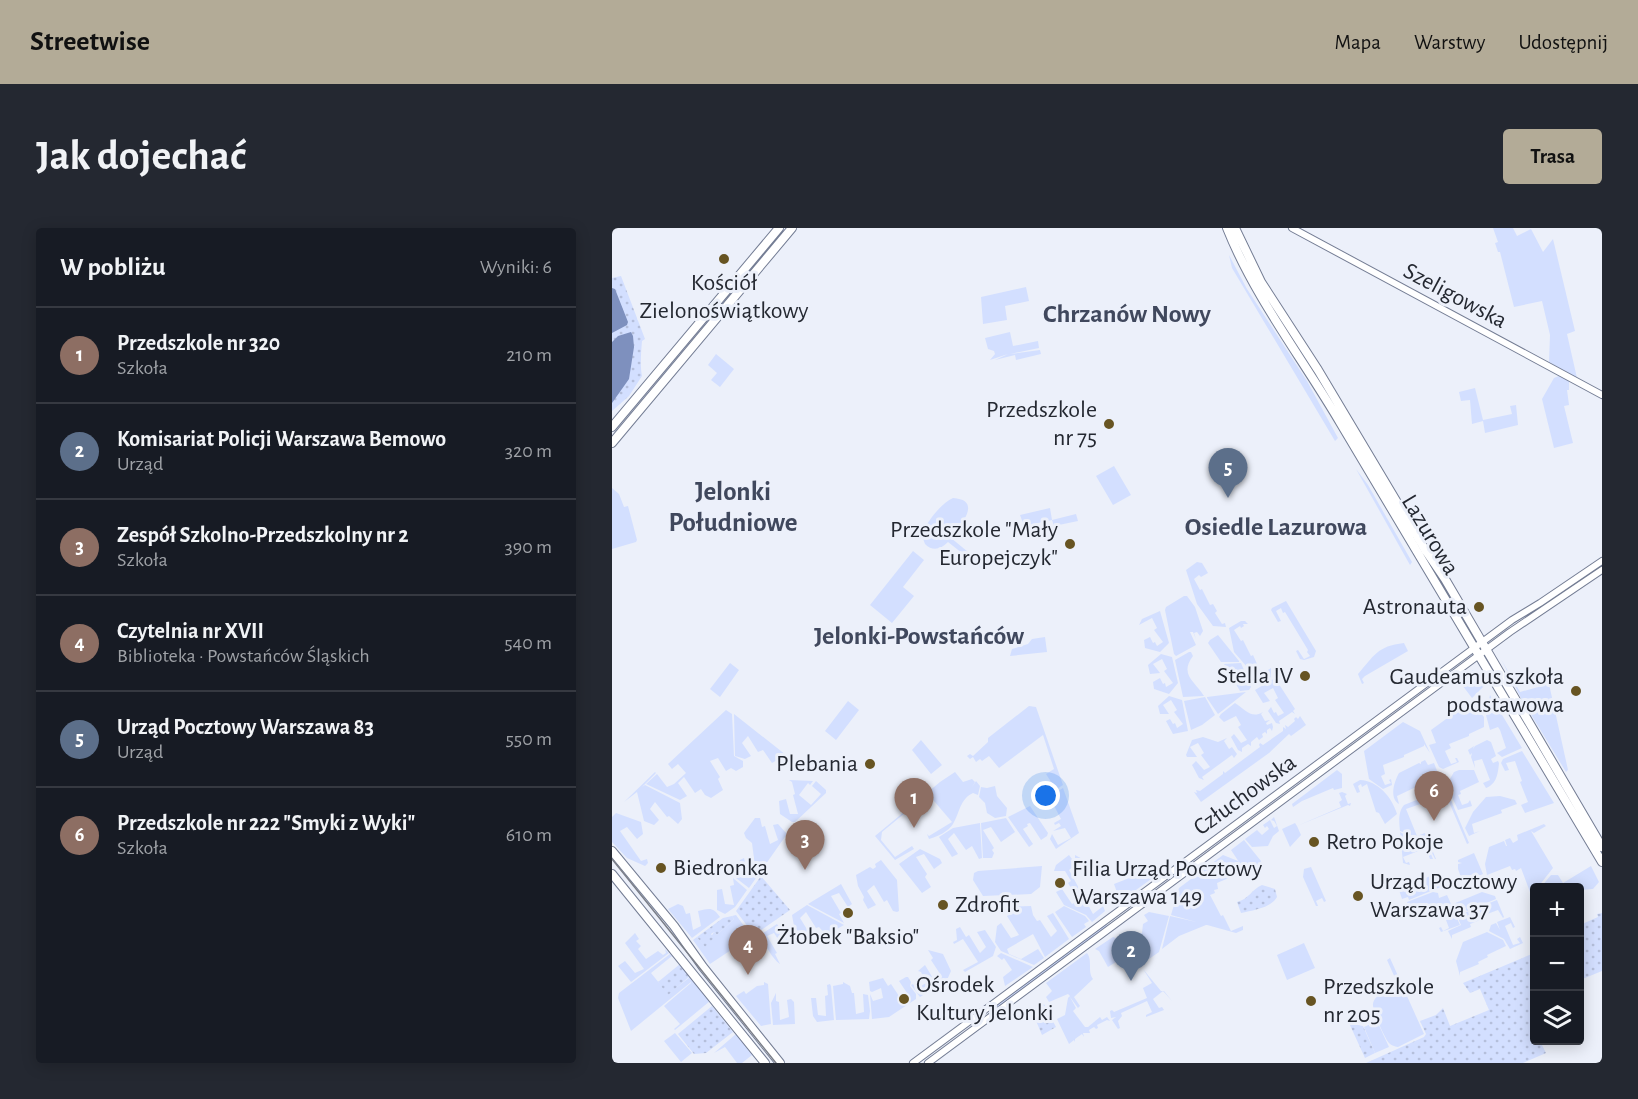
<!DOCTYPE html>
<html lang="pl">
<meta charset="utf-8">
<style>
body{margin:0;font-family:"Alegreya Sans",sans-serif;background:#242831;color:#f1f3f6}
.controls{position:absolute;right:18px;bottom:18px;display:grid;overflow:hidden;border-radius:6px;box-shadow:0 3px 15px #0003}
.controls button{width:54px;height:54px;display:grid;place-items:center;padding:0;border:0;border-bottom:2px solid #363941;background:#171b24;color:#f1f3f6;font:30px sans-serif}
.you{position:absolute;left:434px;top:568px;width:21px;height:21px;margin:-15px;border:4px solid #fff;border-radius:50%;background:#1a73e8;box-shadow:0 0 0 9px #1a73e833}
.badge{display:grid;place-items:center;width:39px;height:39px;border-radius:50%;background:#b3ab97;color:#fff;font-size:20px;font-weight:700}
.pin{position:absolute;translate:-50% -50px;filter:drop-shadow(0 2px 3px #0008)}
.pin::after{content:'';position:absolute;top:32px;width:21px;height:18px;background:inherit;clip-path:polygon(0 0,100% 0,50% 100%)}
.list{margin:0;padding:0;list-style:none}
h2{display:flex;justify-content:space-between;align-items:center;height:78px;margin:0;padding:0 24px;font-size:26px}
h2 small{font-size:20px;font-weight:400;color:#9ea1a6}
.list li{display:grid;grid-template-columns:39px 1fr auto;gap:18px;align-items:center;box-sizing:border-box;height:96px;padding:0 24px;border-top:2px solid #363941}
.list b{display:block;font-size:22px;white-space:nowrap}
.list p{margin:0;font-size:20px;white-space:nowrap;color:#9ea1a6}
.list em{font-size:20px;font-style:normal;color:#9ea1a6}
.icon{flex:none;width:33px;height:33px;fill:none;stroke:currentColor;stroke-width:2;stroke-linecap:round;stroke-linejoin:round}
.map{position:relative;flex:none;width:990px;height:835px;overflow:hidden;border-radius:6px}
header{display:flex;align-items:center;gap:36px;box-sizing:border-box;height:84px;padding:0 30px;background:#b3ab97;color:#111}
header strong{font-size:28px}
nav{display:flex;gap:33px;margin-inline-start:auto;font-size:21px}
.intro{display:flex;align-items:center;justify-content:space-between;box-sizing:border-box;height:144px;padding:0 36px}
h1{margin:0;font-size:42px}
.button{padding:15px 27px;border-radius:6px;background:#b3ab97;color:#111;font-size:21px;font-weight:700}
main{display:flex;gap:36px;padding:0 36px}
aside{flex:1;background:#171b24;border-radius:6px;box-shadow:0 3px 15px #0003}
.map>svg:first-child{display:block}
.grass{fill:#d3dfff}
.park{fill:url(#park-dots)}
.water{fill:#7e90be}
.lines{fill:none;stroke-linecap:round;stroke-linejoin:round}
.minor-casing{stroke:#747d94;stroke-width:8}
.major-casing{stroke:#747d94;stroke-width:10}
.minor{stroke:#fff;stroke-width:6}
.major{stroke:#fff;stroke-width:8}
.tram{stroke:#7b7f89;stroke-width:1.5}
.poi-dot{fill:#675422;stroke:#ecf0fa;stroke-width:2}
.labels{text-anchor:middle;dominant-baseline:central;stroke-width:6;stroke-linejoin:round;paint-order:stroke}
.poi-label{font-size:24px;fill:#242831;stroke:#ecf0fa;text-anchor:start}
.street-label{font-size:24px;fill:#242831;stroke:#ecf0fa}
.neighbourhood-label{font-size:26px;font-weight:bold;fill:#40485d;stroke:#ecf0fa}
.quarter-label{font-size:27px;font-weight:bold;fill:#40485d;stroke:#ecf0fa}
</style>
<header>
<strong>Streetwise</strong>
<nav><a>Mapa</a><a>Warstwy</a><a>Udostępnij</a></nav>
</header>
<div class="intro"><h1>Jak dojechać</h1><a class="button">Trasa</a></div>
<main>
<aside>
<h2>W pobliżu<small>Wyniki: 6</small></h2>
<ul class="list">
<li><span class="badge" style="background:#8d6e63">1</span><div><b>Przedszkole nr 320</b><p>Szkoła</p></div><em>210 m</em></li>
<li><span class="badge" style="background:#5c6f8a">2</span><div><b>Komisariat Policji Warszawa Bemowo</b><p>Urząd</p></div><em>320 m</em></li>
<li><span class="badge" style="background:#8d6e63">3</span><div><b>Zespół Szkolno-Przedszkolny nr 2</b><p>Szkoła</p></div><em>390 m</em></li>
<li><span class="badge" style="background:#8d6e63">4</span><div><b>Czytelnia nr XVII</b><p>Biblioteka · Powstańców Śląskich</p></div><em>540 m</em></li>
<li><span class="badge" style="background:#5c6f8a">5</span><div><b>Urząd Pocztowy Warszawa 83</b><p>Urząd</p></div><em>550 m</em></li>
<li><span class="badge" style="background:#8d6e63">6</span><div><b>Przedszkole nr 222 &quot;Smyki z Wyki&quot;</b><p>Szkoła</p></div><em>610 m</em></li>
</ul>
</aside>
<div class="map">
<svg width="990" height="835" viewBox="0 0 990 835">
<defs>
<pattern id="park-dots" width="8" height="8" patternUnits="userSpaceOnUse" patternTransform="scale(1.5)"><rect width="8" height="8" fill="#d3dfff"/><path d="M2 2h.1M6 6h.1" fill="none" stroke="#b5bfdb" stroke-width="1.8" stroke-linecap="round"/></pattern>
</defs>
<rect width="100%" height="100%" fill="#ecf0fa"/>
<path class="grass" d="M881,0H901L905,8L919,1L931,24L941,11L963,103L955,106L965,150L937,134L938,107L930,73L902,79L888,24H886L883,15L886,14Z
M617,27L635,61L695,153L726,210L723,213L620,40Z
M414,59L417,73L393,78L395,92L371,96L369,69Z
M398,104L401,118L426,113L427,120L398,126L428,122L429,126L404,132L403,127L383,132L396,126L378,132L383,126L382,123L376,121L373,110Z
M104,126L122,141L108,159L99,152L105,145L96,137Z
M947,148L957,153V162H955L957,177L952,178L961,215L942,220L930,171L942,150Z
M863,160L871,192L900,186L898,178L904,177L906,197L873,205L871,193L860,196L858,172L849,173L847,164Z
M502,238L519,267L501,277L484,248Z
M744,241L756,257L800,334L798,337Z
M0,260L7,266L12,279L16,278L25,312L24,314L0,321Z
M341,270C372,272 347,299 339,310L372,337L369,340L336,314C329,321 321,324 313,316L310,308L307,311L305,309L309,305L310,306C314,295 329,275 341,270Z
M438,280L440,292L464,286L466,293L442,298L440,292L412,298L408,287Z
M301,323L312,332L291,359L302,368L280,395L258,377Z
M585,334L590,335L596,345L589,349L587,347L582,351L588,362L590,361L598,377L601,376L605,383L603,385L610,396L613,395L614,399L601,398L585,376L574,342Z
M572,368H575L583,379L591,403L588,408L585,404L582,405L584,411L581,404H578L584,417L564,428L562,426L553,382L554,379Z
M674,373L704,423L702,429L692,432L688,431L684,423L686,422L692,431L698,428L695,424L696,422L673,384L671,385L669,380L664,383L669,393L666,394L659,382L660,380Z
M548,383L557,415L548,424L533,420L532,412L538,409L541,415L543,414L545,418L551,414L542,402L545,400L540,390L527,397L530,391Z
M629,393H633L636,396H631L632,398L629,400L628,398L622,402L629,413L631,412L639,428L641,427L650,447L657,444L656,442L659,440V449L649,455L622,424L617,400Z
M606,407L627,433V434H609L596,415L598,412Z
M433,409L435,424L398,428L400,421L416,416L420,411Z
M792,415L796,423L753,448L750,451L752,455L750,456L746,446C762,428 765,418 792,415Z
M577,424H579L581,428C567,447 583,453 592,468L571,469L563,432Z
M549,426L560,429L566,455L557,466L542,461L541,454L548,450L551,456L553,455L554,459L561,455L552,443L555,441L550,431L541,436L548,445L538,446L536,437Z
M889,431L908,464L937,456L956,542L954,544L909,470Z
M118,435L127,442L108,469L98,461Z
M629,435L639,459L637,462L628,463L612,436Z
M861,442L872,458L860,470L847,453Z
M663,450L683,481L681,483L683,486L680,484L667,493L668,496L664,495L656,483L659,479L662,485L664,484L666,488L672,485L663,472L666,470L661,460L652,465L658,473L651,475L643,462Z
M634,464L606,486L595,470V469Z
M878,467L910,520L890,529L885,525L894,520L888,502L886,499L878,502L874,487Z
M557,468L570,472L576,503L561,506L554,493L558,491L561,496L563,495L565,500L571,496L562,484L565,482L559,472L551,477L557,486H548L546,478Z
M593,469L603,487L590,497L579,502L572,473Z
M236,473L247,482L224,512L213,503Z
M623,475C634,482 639,491 651,484L649,486L653,493L658,492L654,495L655,497L660,495L661,499L660,503L658,500L655,502V506L653,504L650,506L651,509L647,512L645,509L639,514V518L636,516L630,520V524L626,522L619,509L622,506L629,515L635,512L626,499L629,497L624,488L612,494L607,489L609,486Z
M417,478L424,479L451,557L443,562L437,559L441,557L434,546L442,541L431,507L387,540L377,528L370,533L368,531L364,534L361,529L358,531L355,528L358,526L361,528L376,514V510Z
M852,478L866,482L872,489V499L857,506V508L837,516L839,520L833,523L839,536L845,534L843,530H845L847,534L831,541L827,539L817,517L824,515L819,502Z
M114,482L120,486L122,528L131,533V539L124,543L119,540L114,543L106,530L98,533L108,549L106,551L111,562L99,570L93,567L89,561L83,565L72,549L66,555L75,568L68,572L34,556L45,546L55,559L62,556L74,545L66,536L60,541L56,536Z
M122,486L174,527L160,535L151,522L146,524L136,508L130,515L139,528L133,531L123,528Z
M688,488L694,497L679,508L677,506L657,525L589,574L582,564L585,565L584,562L588,563L611,546V543L613,545L648,519L647,517L648,515L651,517L671,503V499L674,501L673,497L676,499L683,493L682,491L684,489L686,491Z
M791,494L808,503L818,525L812,516V518L792,527V529L771,537L773,546L769,548L773,557L779,555L777,552L779,551L780,557L771,561L757,551L752,523Z
M591,509L606,514L615,510L612,513L617,521L620,519L625,526L622,530L620,527L590,549L592,552L587,550L580,537L584,533L592,542L598,539L589,527L592,525L586,515L578,519L585,529H575L574,527L580,512Z
M309,512L330,537L319,546L300,522Z
M875,512L879,514L884,528L879,531L881,535L886,533L887,535C886,545 885,556 874,560L871,555L878,552L870,531L862,533L863,540L859,529L860,525L858,527L856,522L862,518L861,521L863,518Z
M910,523L942,575L913,585L909,577L916,574L908,554L910,553L903,533L894,535L897,542L893,543L889,535L891,531Z
M813,532L816,537L822,535L831,558L825,549L785,568L787,576C777,570 782,554 787,545L807,535L809,536V534Z
M725,542L730,546V560L722,562L721,560L690,573L681,579L680,576Z
M847,542H862L867,554L848,563L849,566L846,567L850,577L856,575L858,572L860,578L846,582L839,567L842,565L838,555L835,556L842,544Z
M43,544L44,545L30,559L33,557L68,575L70,591L66,596L57,588L55,589L43,574L38,581L47,592L42,597L32,593L25,564L12,574Z
M343,544L351,554L360,551L363,554L360,559L364,553L368,558L366,567L361,565C348,571 348,584 341,596C337,603 325,609 317,611L315,606L317,608L340,594L316,566L270,604L269,612L283,629L300,618L302,621L283,632L263,608L328,554Z
M177,552L201,553L198,557L196,555L187,567L199,577L209,566L200,558L204,553L214,562V565L183,594H180L168,586L167,573L174,571L178,586H186L181,567L183,566L180,554Z
M748,552C766,553 780,569 785,586L773,596L767,585L764,584L755,556L750,559L749,556L746,558L748,564L745,565L741,556Z
M383,558L385,568L395,580L394,588L383,590L375,585L373,575L367,569L369,559L375,560Z
M451,560L467,605L444,621L438,611L440,606L446,617L459,610L453,600L441,603L449,598L447,595L443,597L442,595L449,591L439,572L443,569V565Z
M827,563L829,567L836,565L857,615L855,616L834,567L794,581L805,608L813,605L824,631H823L814,613L788,603C787,594 786,584 792,577Z
M730,564L735,566L733,568L736,576L739,575L738,578L736,577L685,598L689,607L678,619L670,601L683,595L685,598L729,579L727,574L730,572L727,565Z
M888,568L903,572L905,576L889,582L890,585L860,596L862,605L868,603L857,608L853,600L861,584L874,569Z
M418,578L436,605L435,608L429,612L418,595L415,596L416,598L411,601L421,616L417,619L396,589Z
M4,585L29,594L31,606L25,611L15,599L8,603L29,633L35,631L36,635L33,638L15,630L0,614V589Z
M662,589L667,603L661,608L656,618L640,619L633,611L645,602L650,607L657,601L655,598L653,600L651,597L658,592L662,600L665,598L662,593L659,592Z
M143,590H148L150,599L153,598L158,616L166,612L161,597L166,596L175,606L137,660L124,650L128,632L132,630L136,646H144L140,615L134,610L132,605Z
M394,590L403,604L389,614L379,599L371,602L382,620L380,622L382,625L380,630H371L369,595Z
M368,595L370,630L367,631L360,618L354,622L342,605L336,611L346,626L340,629L327,609L341,600Z
M932,596L934,598L922,605L919,603L941,640L926,659L922,660V662L918,664L909,640L904,643L903,641L900,642L898,638L875,647L873,636L877,619L892,613L894,618H895L893,612L898,610L901,615L906,612L905,607Z
M788,604L800,611L814,614L821,631H818L814,620L791,629L794,635L797,634L798,637L791,635Z
M632,612L649,633L646,642L629,637L619,622Z
M308,621L328,631L330,635L322,641L312,626L304,629L315,646L313,649L319,659L310,665L287,636Z
M862,625L871,646L851,655L846,641V636L850,635L846,634V632Z
M457,627L460,631L463,630V627L476,634L479,642L477,643L471,632L457,642L481,686L490,679L488,675H490L493,683L480,694L474,687L452,677L444,664L450,661L460,676L467,673L456,655L459,653L453,643H442L444,637Z
M611,627L626,633L633,643L605,655L606,661L602,662L603,665L598,667L609,688L611,687L619,703L631,698V702L624,705L559,687L567,660Z
M269,632L285,652L287,683L285,684L281,683L275,672L272,674L262,657L255,663L264,677L256,681L251,672L252,669L246,658L244,647L258,639L261,641L264,639L263,636Z
M430,638L428,659L419,666L371,668L361,652L362,645L366,643Z
M979,638L987,654L981,661L968,662V660L953,659L951,656L952,659H929L939,647H946L951,655Z
M699,639L714,673L712,674L710,670L704,673L706,678H704L691,649L692,641Z
M544,641L546,646L513,670H507L502,656L525,647L527,651L544,643Z
M825,645L831,658L797,672L796,669L790,671L787,662Z
M121,650L135,662L123,679L113,686L105,682V662L110,661L113,676L122,677L118,658L122,657Z
M229,656L240,676L236,679L227,665L219,668L229,685L227,686L232,695L196,676Z
M821,664L826,665L827,670L835,667L844,687L839,690L844,688L848,697L829,704L827,700L829,699L831,703L837,700L834,692L838,691H833L829,679L821,682L818,677L808,681L811,687L815,686V688L805,692L802,691L795,674Z
M870,664L883,668L884,671L855,683L853,681L856,679L847,683L850,685L845,687L841,676Z
M885,672L892,689L891,690L886,682L867,689L868,692L858,696L859,699L840,707V711L836,703L849,697L845,688Z
M66,676L71,678L74,686L78,685L81,702L89,698L86,683C98,680 101,679 108,689L80,710L56,681Z
M195,677L232,697L214,707L207,699L204,700L194,684L188,690L196,703L189,707L182,698L180,687Z
M419,678L421,687L425,693L428,692L439,709L445,703L435,688L441,685L457,711L433,729L421,706L395,721L397,726L409,731L426,721L432,730L422,737L389,723L383,714L385,698L389,695L399,710L407,707L395,688L397,687L393,679Z
M452,678L473,688L477,693L472,696L474,699L460,709L443,684Z
M537,684L557,688L547,724L537,731L521,706L530,705L531,696L536,693L532,687Z
M124,687L140,709L122,721L121,719L118,720L119,722L98,736L81,712L85,709L93,718L102,704L105,707L122,691L120,688Z
M558,688L593,696L594,697L567,708L550,721Z
M898,689L903,699L901,700L899,695L893,698L901,717L908,715L905,711L908,709L911,715L898,721L892,711L877,703L879,697L884,695L888,702L885,694Z
M165,696L176,713V716L171,719L162,705L155,708L165,725L163,726L168,736C158,729 155,715 145,709Z
M494,696L496,700L384,781L382,779Z
M348,699L354,709L357,707L368,725L374,719L365,704L373,702L384,719L381,728L353,744L351,742L366,734L351,711L342,716L341,714L345,712L344,701Z
M875,704L891,712L894,718L875,727L876,729L866,734L867,736L848,744V748L844,733L851,714Z
M23,705L27,711L24,713L29,718L26,721L34,731L46,723L51,727L54,725L53,721L57,725L19,754L6,738L13,733L23,745L32,741L13,715Z
M501,709L512,713L520,724L496,739L487,723L483,721Z
M692,715L703,740L675,752L665,727Z
M316,722L331,726L339,743L335,752L308,769L299,757L301,756L304,761L314,755L309,744L306,743L313,737L322,752L330,749L319,732L321,730Z
M389,725L421,739L393,758L391,749L400,742L392,730L390,732L385,728Z
M475,725C481,733 475,743 481,751L462,769L468,778L466,780L458,769L464,780L461,783L473,799H476L488,789L490,792L495,789L498,793L495,792L485,797L486,800L484,801L482,799L477,802L478,805H471L472,809L470,806L463,811V814L462,812L457,816L445,791L453,787L456,770L458,768L456,766L437,774L434,769L440,763L434,755Z
M58,726L60,728L39,745L56,766L78,749L98,773L63,802L62,801L68,796L52,778L79,755V754L19,803L6,770L7,765Z
M778,730L812,806L786,819C782,818 780,818 777,815C773,811 760,782 761,776C762,766 779,760 788,761L775,732Z
M531,741L549,763H552L560,773L551,763L541,771L547,780L550,779L552,782L534,789V787L540,784L535,773L509,785L510,788L506,793L508,800L506,801L500,792L504,789L499,790L498,783L500,782L502,784L535,770L531,760L540,755Z
M294,749H296L299,754L298,758L304,766V771L277,789L260,791L258,766L261,773L271,770L269,760L260,764L258,763L257,754L271,750L276,758L279,756L291,774L297,768L287,753Z
M152,754L156,756L159,796L149,798L124,768L132,763L134,766L145,758L152,757Z
M231,754L238,758L240,765H242L244,786L252,784L251,766L256,767L258,783L257,791L224,792L221,758L231,756Z
M215,757L218,756L219,758L222,792L205,794L201,788L199,770H204L206,787L214,788L213,768L216,767Z
M164,765V773L167,774L168,792L177,789L175,772L179,771L182,774L183,796L161,797L159,775Z
M765,793L777,819L763,825L752,799Z
M63,805L80,825L69,834L52,813Z
M124,806L147,835L140,827L130,835H125L113,819L102,825Z"/>
<path class="park" d="M9,48L33,111L30,113C29,125 28,138 30,148L17,168L0,183V50Z
M149,648L178,682L142,707L124,683Z
M650,657L663,661L665,669C659,680 641,682 629,685L625,674C637,671 640,661 650,657Z
M990,685V743L968,752V697L986,689L985,686Z
M120,688L122,691L105,707L102,704L99,706L102,710L93,719L85,709L111,690Z
M922,725V812L928,813L934,825L911,835H754L812,809L814,806L808,793L824,787L831,780L838,798L877,782L868,761L858,765L851,755Z
M68,736L78,748L56,767L46,754Z
M432,776L444,799L430,807L419,781Z
M100,778L121,804L94,825L82,826L66,806Z
M737,795L751,798L763,825L753,830Z"/>
<path class="water" d="M0,60L3,61L16,94L15,97L0,105Z
M19,104L21,108L22,119L17,151L0,175V114L6,108Z"/>
<g class="lines">
<defs>
<path id="minor" d="M680,0L990,167
M301,835L900,392L928,375L990,333
M316,835L898,404L990,342"/>
<path id="major" d="M615,0C643,70 691,131 729,196C816,342 903,488 990,634
M623,0L649,54L706,142L814,323L833,351L990,619
M0,199L167,0
M0,215L180,0
M0,623L62,698L91,739L168,835
M0,646L153,835"/>
</defs>
<use href="#minor" class="minor-casing"/>
<use href="#major" class="major-casing"/>
<use href="#minor" class="minor"/>
<use href="#major" class="major"/>
<path class="tram" d="M0,631L164,835"/>
</g>
<g class="poi-dot">
<circle cx="112" cy="31" r="6"/>
<circle cx="497" cy="196" r="6"/>
<circle cx="458" cy="316" r="6"/>
<circle cx="867" cy="379" r="6"/>
<circle cx="693" cy="448" r="6"/>
<circle cx="964" cy="463" r="6"/>
<circle cx="258" cy="536" r="6"/>
<circle cx="702" cy="614" r="6"/>
<circle cx="49" cy="640" r="6"/>
<circle cx="448" cy="655" r="6"/>
<circle cx="746" cy="668" r="6"/>
<circle cx="331" cy="677" r="6"/>
<circle cx="236" cy="685" r="6"/>
<circle cx="292" cy="771" r="6"/>
<circle cx="699" cy="773" r="6"/>
</g>
<g class="labels">
<g class="poi-label">
<text x="112" y="55" text-anchor="middle">Kościół<tspan x="112" dy="28">Zielonoświątkowy</tspan></text>
<text x="485" y="182" text-anchor="end">Przedszkole<tspan x="485" dy="28">nr 75</tspan></text>
<text x="446" y="302" text-anchor="end">Przedszkole "Mały<tspan x="446" dy="28">Europejczyk"</tspan></text>
<text x="855" y="379" text-anchor="end">Astronauta</text>
<text x="681" y="448" text-anchor="end">Stella IV</text>
<text x="952" y="449" text-anchor="end">Gaudeamus szkoła<tspan x="952" dy="28">podstawowa</tspan></text>
<text x="246" y="536" text-anchor="end">Plebania</text>
<text x="714" y="614">Retro Pokoje</text>
<text x="61" y="640">Biedronka</text>
<text x="460" y="641">Filia Urząd Pocztowy<tspan x="460" dy="28">Warszawa 149</tspan></text>
<text x="758" y="654">Urząd Pocztowy<tspan x="758" dy="28">Warszawa 37</tspan></text>
<text x="343" y="677">Zdrofit</text>
<text x="236" y="709" text-anchor="middle">Żłobek "Baksio"</text>
<text x="304" y="757">Ośrodek<tspan x="304" dy="28">Kultury Jelonki</tspan></text>
<text x="711" y="759">Przedszkole<tspan x="711" dy="28">nr 205</tspan></text>
</g>
<g class="street-label">
<text transform="translate(843 68) rotate(28)">Szeligowska</text>
<text transform="translate(818 307) rotate(59)">Lazurowa</text>
<text transform="translate(633 567) rotate(-36)">Człuchowska</text>
</g>
<g class="neighbourhood-label">
<text x="515" y="86">Chrzanów Nowy</text>
<text x="664" y="299">Osiedle Lazurowa</text>
<text x="307" y="408">Jelonki-Powstańców</text>
</g>
<g class="quarter-label">
<text x="121" y="263">Jelonki<tspan x="121" dy="31">Południowe</tspan></text>
</g>
</g>
</svg>
<div class="controls">
<button>+</button>
<button>−</button>
<button><svg class="icon" aria-label="layers" viewBox="0 0 24 24"><path d="M12 4l9 5-9 5-9-5zM3 14l9 5 9-5"/></svg></button>
</div>
<div class="you"></div>
<div class="pin badge" style="left:302px;top:600px;background:#8d6e63">1</div>
<div class="pin badge" style="left:519px;top:753px;background:#5c6f8a">2</div>
<div class="pin badge" style="left:193px;top:642px;background:#8d6e63">3</div>
<div class="pin badge" style="left:136px;top:747px;background:#8d6e63">4</div>
<div class="pin badge" style="left:616px;top:270px;background:#5c6f8a">5</div>
<div class="pin badge" style="left:822px;top:593px;background:#8d6e63">6</div>
</div>
</main>
